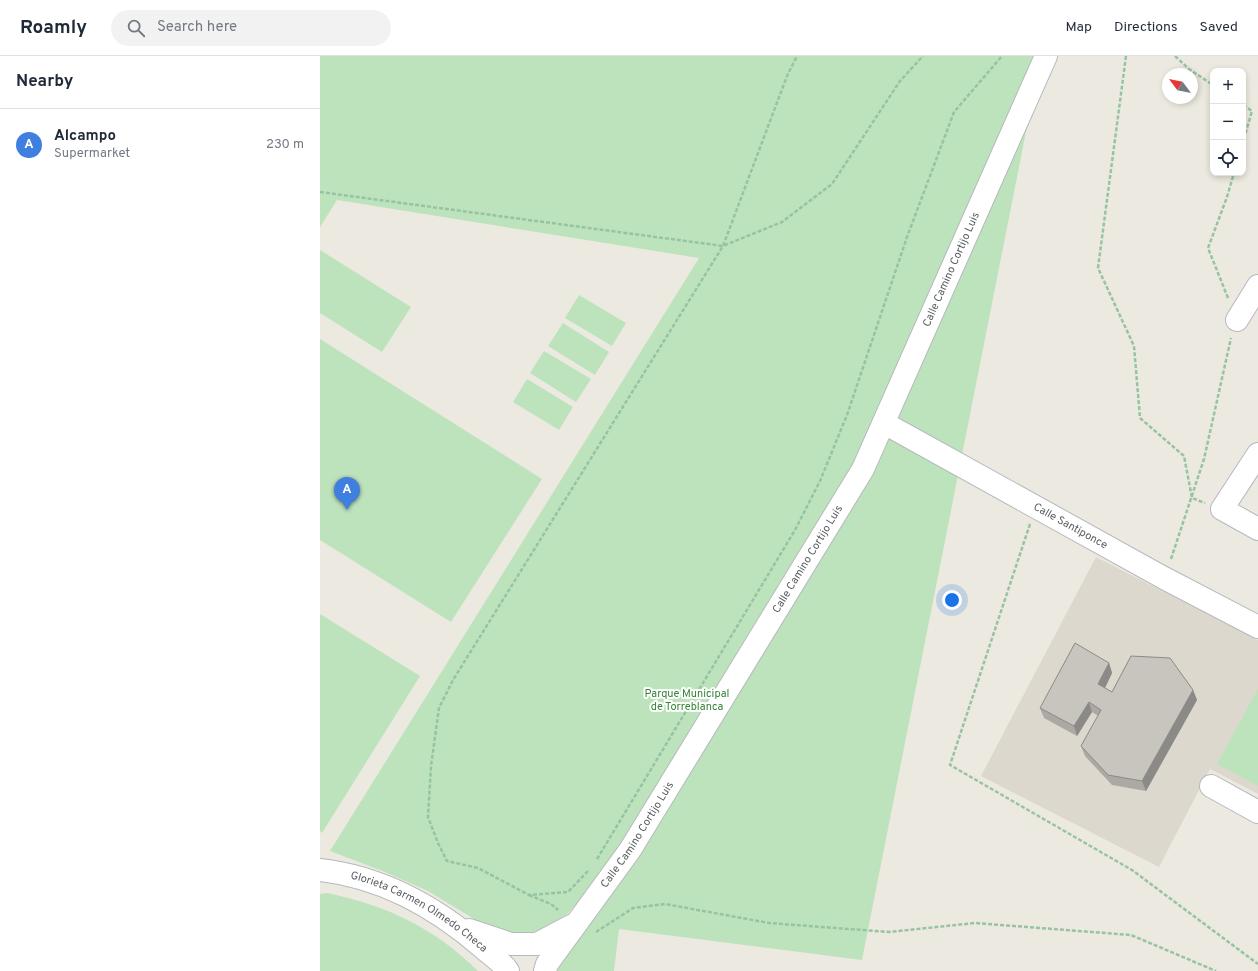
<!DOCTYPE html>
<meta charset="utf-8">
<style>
body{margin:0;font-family:Overpass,sans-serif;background:#f2f2f3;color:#1f2937}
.controls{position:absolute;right:12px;top:12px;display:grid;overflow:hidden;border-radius:8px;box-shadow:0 2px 6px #0003}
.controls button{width:36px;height:36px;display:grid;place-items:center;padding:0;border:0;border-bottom:1px solid #e0e1e3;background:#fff;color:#1f2937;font:20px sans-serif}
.compass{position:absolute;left:842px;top:12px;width:36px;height:36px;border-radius:50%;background:#fff;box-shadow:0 2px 6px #0003;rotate:302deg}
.you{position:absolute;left:632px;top:544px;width:14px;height:14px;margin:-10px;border:3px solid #fff;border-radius:50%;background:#1a73e8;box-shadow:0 0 0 6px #1a73e833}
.badge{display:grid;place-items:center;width:26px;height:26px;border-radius:50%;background:#ea580c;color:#fff;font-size:13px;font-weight:700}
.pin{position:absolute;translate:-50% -33px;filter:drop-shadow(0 1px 2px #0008)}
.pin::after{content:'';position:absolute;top:21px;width:14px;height:12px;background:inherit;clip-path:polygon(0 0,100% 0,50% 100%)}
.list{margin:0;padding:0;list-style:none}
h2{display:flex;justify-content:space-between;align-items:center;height:52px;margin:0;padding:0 16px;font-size:17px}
h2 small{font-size:13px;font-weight:400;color:#747a83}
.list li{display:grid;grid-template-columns:26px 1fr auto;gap:12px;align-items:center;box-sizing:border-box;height:72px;padding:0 16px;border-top:1px solid #e0e1e3}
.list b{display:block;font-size:15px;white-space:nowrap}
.list p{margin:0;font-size:13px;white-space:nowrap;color:#747a83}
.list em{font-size:13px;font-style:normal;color:#747a83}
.icon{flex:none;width:22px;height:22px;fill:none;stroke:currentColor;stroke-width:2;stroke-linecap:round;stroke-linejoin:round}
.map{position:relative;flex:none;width:938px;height:915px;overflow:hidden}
header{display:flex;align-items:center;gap:24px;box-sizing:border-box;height:56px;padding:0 20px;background:#fff;border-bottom:1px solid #e0e1e3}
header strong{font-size:19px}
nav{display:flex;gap:22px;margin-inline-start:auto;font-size:14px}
.search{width:280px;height:36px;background:#f2f2f3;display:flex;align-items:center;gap:10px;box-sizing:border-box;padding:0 14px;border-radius:22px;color:#747a83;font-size:15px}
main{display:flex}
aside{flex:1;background:#fff}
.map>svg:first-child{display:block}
.education{fill:#dcd8ce}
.green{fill:#bde3bc}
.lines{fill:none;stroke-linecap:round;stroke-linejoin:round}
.minor-casing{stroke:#b6b8bd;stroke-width:24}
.path{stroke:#96c4a2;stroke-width:2.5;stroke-dasharray:4 2;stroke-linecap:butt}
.minor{stroke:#fff;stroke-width:22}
.wall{fill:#aca9a4}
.shaded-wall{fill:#8c8a86}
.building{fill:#c8c5bf;stroke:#8c8a86}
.labels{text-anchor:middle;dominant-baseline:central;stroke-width:4;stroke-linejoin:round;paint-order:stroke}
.street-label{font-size:11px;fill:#595d61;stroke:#fff}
.park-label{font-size:11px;fill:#368337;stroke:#fff}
</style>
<header>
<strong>Roamly</strong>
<div class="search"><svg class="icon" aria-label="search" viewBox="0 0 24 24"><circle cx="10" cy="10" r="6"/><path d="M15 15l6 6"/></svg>Search here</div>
<nav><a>Map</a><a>Directions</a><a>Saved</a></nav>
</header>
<main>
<aside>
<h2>Nearby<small></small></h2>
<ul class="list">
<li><span class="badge" style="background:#3f7fe0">A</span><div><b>Alcampo</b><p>Supermarket</p></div><em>230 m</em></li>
</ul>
</aside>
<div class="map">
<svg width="938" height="915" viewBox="0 0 938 915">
<rect width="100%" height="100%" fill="#ece9e0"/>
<path class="education" d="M776,501L938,584V738L890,713L839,811L661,720Z"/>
<path class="green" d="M0,0H721L542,904L299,873L294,915H234L236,908L280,855L263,842L242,863L221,878L188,881L159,866L108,835L65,816L10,795L379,202L17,144L0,171Z
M0,194L91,251L62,296L0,257Z
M259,239L306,267L292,290L245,262Z
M243,267L289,296L275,319L228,290Z
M0,283L222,423L131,566L0,484Z
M224,295L271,323L256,346L210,317Z
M207,323L253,351L239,374L193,346Z
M0,558L100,620L2,777L0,775Z
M938,633V730L897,708Z
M7,837C68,850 113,871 158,915H0V838Z"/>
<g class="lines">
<defs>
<g id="minor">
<path d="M917,264L938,230"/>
<path id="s1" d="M564,367L844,522L938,571"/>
<path d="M938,398L902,453L938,473"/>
<path d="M891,730L938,756"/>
<path id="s2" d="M0,814C62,821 117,852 163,892C171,899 182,906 188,915"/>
<path d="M149,874L191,888H217L251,870"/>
<path id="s3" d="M225,915L227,908L310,794L543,413L726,0"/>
</g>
</defs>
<use href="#minor" class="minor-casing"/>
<path class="path" d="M806,0L778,212L814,290L820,362L864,400L872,442L885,447
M855,0L869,13L893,29
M923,49L932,55L923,86
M0,136L403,190L462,166L512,128L580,25L603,0
M908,242L888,192L907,141L914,117
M710,468L630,709L812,814L938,908
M851,503L884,403L911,282
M277,803L475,474L500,425L527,359L587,181L634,56L682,0
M268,815L248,836L209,839L158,812L127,805L118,787L108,761L111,710L119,652L133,624L403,190L467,20L477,0
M209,839L231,848L238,854
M276,876L313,852L345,848L449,867L569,876L655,867L811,879L896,915"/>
<use href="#minor" class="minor"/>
</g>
<path class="wall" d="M789,607L792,617L785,632L792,636L873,634L877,644L826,735L792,729L765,700L761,690L778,660L772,656L757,680L724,662L720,652Z"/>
<path class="shaded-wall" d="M789,607L792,617L782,638L778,628Z
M873,634L877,644L826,735L822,725Z
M769,646L772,656L757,680L754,670Z"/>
<path class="building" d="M755,587L789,607L778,628L792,636L811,600L850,602L873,634L822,725L788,719L761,690L781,654L769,646L754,670L720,652Z"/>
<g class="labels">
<g class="street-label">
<text stroke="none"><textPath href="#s3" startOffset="813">Calle Camino Cortijo Luis</textPath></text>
<text stroke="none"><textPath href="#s1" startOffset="213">Calle Santiponce</textPath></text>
<text stroke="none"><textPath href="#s3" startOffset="489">Calle Camino Cortijo Luis</textPath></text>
<text stroke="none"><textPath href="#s3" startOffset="165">Calle Camino Cortijo Luis</textPath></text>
<text stroke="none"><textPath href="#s2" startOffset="109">Glorieta Carmen Olmedo Checa</textPath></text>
</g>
<g class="park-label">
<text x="367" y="638">Parque Municipal<tspan x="367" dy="13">de Torreblanca</tspan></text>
</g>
</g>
</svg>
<div class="controls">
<button>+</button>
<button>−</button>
<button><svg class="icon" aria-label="locate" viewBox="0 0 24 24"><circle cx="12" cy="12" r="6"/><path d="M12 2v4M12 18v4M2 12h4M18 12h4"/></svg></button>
</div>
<svg class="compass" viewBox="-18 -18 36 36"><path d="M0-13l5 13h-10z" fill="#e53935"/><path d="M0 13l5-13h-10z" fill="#747a83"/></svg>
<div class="you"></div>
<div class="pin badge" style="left:27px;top:454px;background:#3f7fe0">A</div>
</div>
</main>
